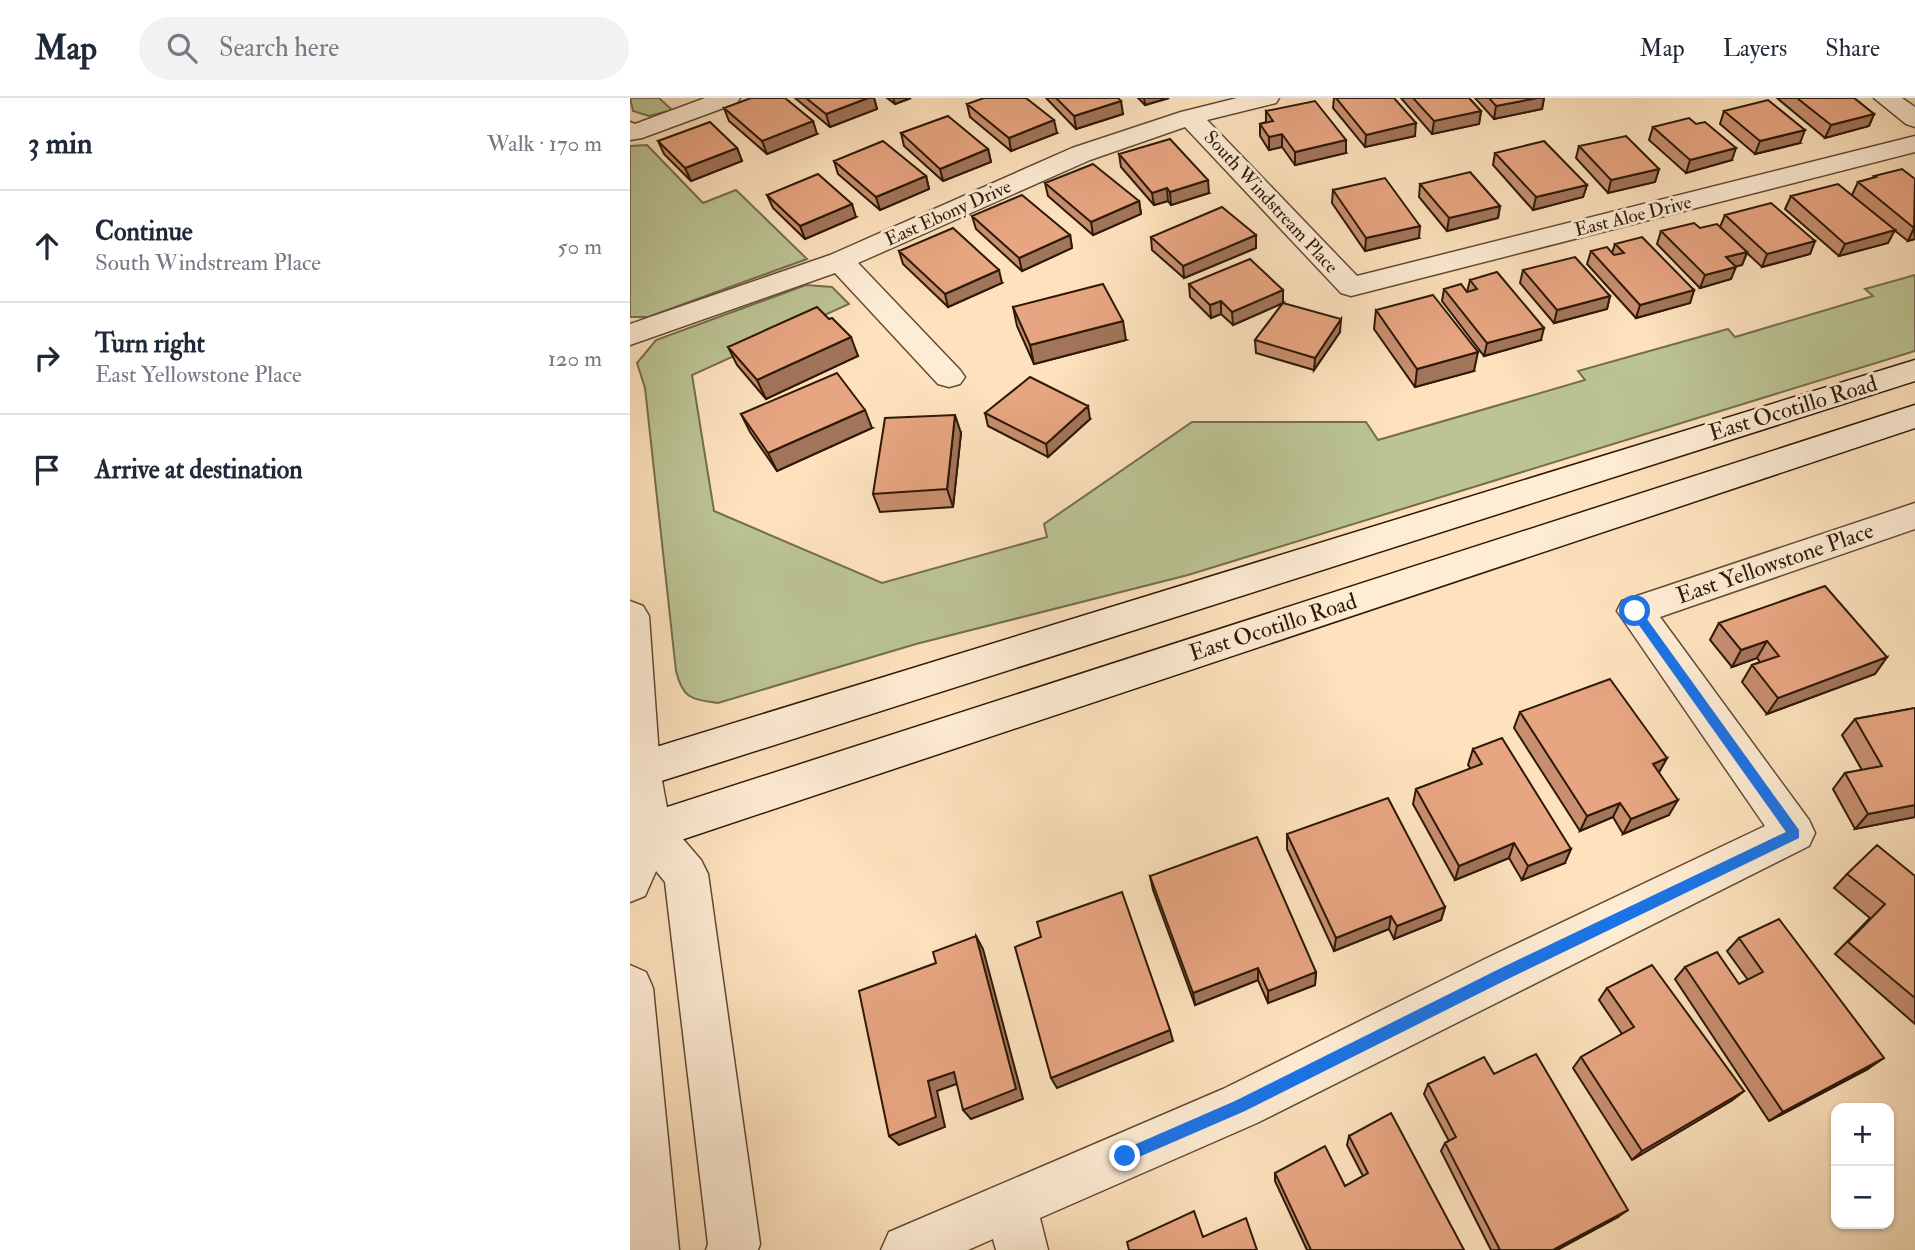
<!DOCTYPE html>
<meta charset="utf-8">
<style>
body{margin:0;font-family:"IM FELL Double Pica",serif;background:#f2f2f3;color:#1f2937}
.controls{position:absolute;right:21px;bottom:21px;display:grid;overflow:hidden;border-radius:14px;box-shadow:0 2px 5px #0004}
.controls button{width:63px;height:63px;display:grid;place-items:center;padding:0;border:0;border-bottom:2px solid #e0e1e3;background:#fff;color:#1f2937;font:35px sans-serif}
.stop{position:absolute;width:21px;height:21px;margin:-16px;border:5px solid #1a73e8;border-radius:50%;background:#fff}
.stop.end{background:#1a73e8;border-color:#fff;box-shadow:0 2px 7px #0008}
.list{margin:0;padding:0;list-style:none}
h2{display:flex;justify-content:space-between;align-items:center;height:91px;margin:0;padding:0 28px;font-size:30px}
h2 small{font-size:23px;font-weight:400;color:#747a83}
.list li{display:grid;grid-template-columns:46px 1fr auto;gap:21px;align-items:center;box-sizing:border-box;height:112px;padding:0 28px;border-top:2px solid #e0e1e3}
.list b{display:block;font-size:26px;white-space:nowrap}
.list p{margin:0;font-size:23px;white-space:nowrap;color:#747a83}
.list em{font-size:23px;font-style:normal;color:#747a83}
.icon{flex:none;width:38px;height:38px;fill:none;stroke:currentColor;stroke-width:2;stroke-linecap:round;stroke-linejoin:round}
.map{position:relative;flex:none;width:1285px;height:1152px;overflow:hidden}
header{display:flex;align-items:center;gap:42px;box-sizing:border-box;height:98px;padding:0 35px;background:#fff;border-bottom:2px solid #e0e1e3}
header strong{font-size:33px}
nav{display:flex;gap:38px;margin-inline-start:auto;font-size:24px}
.search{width:490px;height:63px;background:#f2f2f3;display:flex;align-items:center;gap:18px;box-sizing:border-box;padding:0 24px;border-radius:38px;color:#747a83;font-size:26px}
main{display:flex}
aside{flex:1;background:#fff}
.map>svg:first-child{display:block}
.green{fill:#bcc494;stroke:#756e4e;stroke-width:2}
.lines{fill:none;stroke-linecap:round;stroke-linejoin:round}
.minor-casing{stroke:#624a34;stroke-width:3}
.secondary-casing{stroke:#2e1807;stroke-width:3}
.minor{fill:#feecd4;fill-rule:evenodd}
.secondary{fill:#feecd4;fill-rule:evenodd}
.wall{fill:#c78e6f;stroke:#2e1807;stroke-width:2}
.shaded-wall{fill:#a2745a;stroke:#2e1807;stroke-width:2}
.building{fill:#e7a581;stroke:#2e1807;stroke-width:2}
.route{fill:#1a73e8}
.labels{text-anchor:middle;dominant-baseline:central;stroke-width:6;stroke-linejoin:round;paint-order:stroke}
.far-street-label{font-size:19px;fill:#2e1807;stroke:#feecd4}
.street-label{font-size:23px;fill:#2e1807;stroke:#feecd4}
</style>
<header>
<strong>Map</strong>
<div class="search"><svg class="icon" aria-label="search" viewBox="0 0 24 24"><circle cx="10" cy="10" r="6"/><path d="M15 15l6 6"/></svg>Search here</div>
<nav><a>Map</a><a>Layers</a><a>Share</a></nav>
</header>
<main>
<aside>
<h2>3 min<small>Walk · 170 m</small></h2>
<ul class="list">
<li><svg class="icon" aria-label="ahead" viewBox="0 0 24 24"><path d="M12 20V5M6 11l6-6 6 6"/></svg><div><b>Continue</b><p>South Windstream Place</p></div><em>50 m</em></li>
<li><svg class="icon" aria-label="right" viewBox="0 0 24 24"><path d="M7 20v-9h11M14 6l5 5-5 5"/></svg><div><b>Turn right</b><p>East Yellowstone Place</p></div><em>120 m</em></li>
<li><svg class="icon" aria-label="arrive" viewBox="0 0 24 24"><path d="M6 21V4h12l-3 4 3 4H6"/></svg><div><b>Arrive at destination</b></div></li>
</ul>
</aside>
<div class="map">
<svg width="1285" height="1152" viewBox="0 0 1285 1152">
<rect width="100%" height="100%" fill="#fde2bd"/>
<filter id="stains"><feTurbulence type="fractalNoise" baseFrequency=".00286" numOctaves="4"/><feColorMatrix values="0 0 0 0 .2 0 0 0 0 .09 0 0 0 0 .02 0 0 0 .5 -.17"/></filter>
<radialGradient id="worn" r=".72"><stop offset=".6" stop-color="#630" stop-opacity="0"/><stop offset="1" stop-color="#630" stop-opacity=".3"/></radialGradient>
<path class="green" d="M0,0H29L42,12L19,18L3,13Z
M17,47L73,105L106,92L177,161L18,219H0V48Z
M1285,177V253L558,477L286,546L88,605C61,601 53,601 46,573L15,290L7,265L26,242L176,187L202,189L219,206L62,277L84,413L252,485L417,439L414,426L562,324H736L748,342L955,282L948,273L1098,231L1105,239L1243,198L1235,191Z"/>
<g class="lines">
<defs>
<path id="minor" d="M75,0H110L107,5L12,40L0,42V24L5,26Z
M607,0H649L646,5L577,22L727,178L1285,38V54L721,198L711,195L555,29L460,62L228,165L330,272L335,279L330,286L319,289L308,286L205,175L0,247V226L200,157L442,50L551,14Z
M1244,0H1272L1285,9V29L1276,26Z
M1285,405V431L1030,519L1179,722L1185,735L1179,748L627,1025L410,1120L418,1152H366L363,1141L338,1152H251L259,1134L593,991L857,860L1135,728L987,513L992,503Z
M0,503L13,508L19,518L30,672L40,726L71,762L78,776L130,1146L128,1152H76L78,1146L35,784L26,773L15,798L0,804Z
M0,867L16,874L23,890L49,1152H0Z"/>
<path id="secondary" d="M1285,262V283L0,693V657Z
M1285,307V330L0,759V721Z"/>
</defs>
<use href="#minor" class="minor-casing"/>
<use href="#secondary" class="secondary-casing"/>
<use href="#minor" class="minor"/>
<use href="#secondary" class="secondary"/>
</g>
<path class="wall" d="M165,0H244L247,11L200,29Z
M257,0H281L265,6Z
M416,0H488L493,16L446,31Z
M508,0H539L515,7Z
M704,0H764L785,38L735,49L703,10Z
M771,0H839L851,13L849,26L802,36Z
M845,0H914L912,11L864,21Z
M1147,0H1224L1244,16L1239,28L1195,40Z
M337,6L427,35L381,53L340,19Z
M94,10L187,36L137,56L99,23Z
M636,13L716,55L665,67L652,49L639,52L630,38V26L636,24Z
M1094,13L1170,45L1125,56L1090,26Z
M1066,26L1102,62L1056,75L1019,42L1023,29Z
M271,35L358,51L361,64L313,83L274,48Z
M28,43L107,50L112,63L61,83L34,56Z
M949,48L1029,71L1025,84L978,95L946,60Z
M865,55L957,87L953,99L903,112L863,67Z
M489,56L579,95L541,107L538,103L524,107L491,69Z
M204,63L296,78L299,91L250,112L208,76Z
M1244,78L1285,81V141L1278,143L1264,132L1258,145L1209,158L1155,111L1161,98L1222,97L1228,84L1243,80Z
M415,85L509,103L511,116L463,137L418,98Z
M790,86L870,108L868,120L817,133L789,99Z
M703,92L789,140L735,153L702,105Z
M137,97L226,119L175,141L143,110Z
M1095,117L1185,143L1180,156L1132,169L1117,155L1112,167L1105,168L1101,181L1070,190L1027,146L1031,133L1090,129Z
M342,118L440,137L442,150L392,173L346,131Z
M626,137V150L554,180L522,152L521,139Z
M985,146L1064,192L1060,205L1006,220L957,166L961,153L982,155Z
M269,153L372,185L318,209L273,166Z
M893,172L980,198L977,211L924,225L890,185Z
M840,182L911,242L854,258L812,203L814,191L837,194Z
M559,186L653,205L710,234L684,272L626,255L625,242L653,205L603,227L591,216L581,220L560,199Z
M383,209L496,242L404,266L387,228Z
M746,212L844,273L785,289L744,231Z
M199,221L228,258L136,301L107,267L98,249Z
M355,315L460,321L418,359L358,328Z
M111,316L242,330L147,373L120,334Z
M331,335L323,409L250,414L243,396Z
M1089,525L1257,559L1245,576L1137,616L1112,584L1122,567L1130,564L1127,560L1102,569L1080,542Z
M1285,610V719L1225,731L1203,691L1215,675L1232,672L1212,637L1225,621Z
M890,614L1037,660L1029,674L1039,717L993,736L983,719L950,733L884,630Z
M843,651L935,765L892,782L879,760L825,782L783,706L786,691L841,671L838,667Z
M657,736L815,809L811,822L764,841L759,831L704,853L657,751Z
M1217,776L1285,778V926L1205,856L1240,820L1204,790Z
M520,778L686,874L685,887L638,905L628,882L565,907L523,792Z
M1109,840L1238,971L1139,1023L1045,881L1055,869L1109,886L1118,882L1097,853Z
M977,890L1114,993L1101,1003L1002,1062L943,970L951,959L992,936L969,902Z
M864,976L988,1119L927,1152H861L811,1053L815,1045L819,1043L794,996L798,986Z
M719,1038L834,1152H677L645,1083V1075L715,1088L733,1078L717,1047Z"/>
<path class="shaded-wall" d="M238,0H244L247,11L200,29L196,16Z
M263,0H281L265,6Z
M514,0H539L515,7Z
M907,0H914L912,11L864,21L866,8Z
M491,3L493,16L446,31L444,18Z
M851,13L849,26L802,36L804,23Z
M1244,16L1239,28L1195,40L1201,27Z
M424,22L427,35L381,53L379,40Z
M183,23L187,36L137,56L132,43Z
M786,25L785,38L735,49L736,37Z
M1175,32L1170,45L1125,56L1130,43Z
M652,36V49L639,52V39Z
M716,42V55L665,67V54Z
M107,50L112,63L61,83L55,70Z
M1106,50L1102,62L1056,75L1060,62Z
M358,51L361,64L313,83L310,71Z
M1029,71L1025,84L978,95L981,82Z
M296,78L299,91L250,112L246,99Z
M578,82L579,95L541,107L540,94Z
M957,87L953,99L903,112L906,99Z
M537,90L538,103L524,107L522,95Z
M509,103L511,116L463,137L461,124Z
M222,106L226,119L175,141L170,128Z
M870,108L868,120L817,133L819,120Z
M790,128L789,140L735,153L736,140Z
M1284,130L1285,141L1278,143Z
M1265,132L1258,145L1209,158L1215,146Z
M440,137L442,150L392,173L389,160Z
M626,137V150L554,180L553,168Z
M1185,143L1180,156L1132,169L1137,156Z
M1117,154L1112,167L1091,172L1096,159Z
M1106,169L1101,181L1070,190L1075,177Z
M369,172L372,185L318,209L315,196Z
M653,192V205L603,227L602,214Z
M1064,192L1060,205L1006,220L1010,207Z
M980,198L977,211L924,225L927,212Z
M591,203V216L581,220L580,207Z
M711,221L710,234L684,272L685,260Z
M493,223L496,242L404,266L400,247Z
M914,230L911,242L854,258L857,245Z
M221,239L228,258L136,301L127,282Z
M848,254L844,273L785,289L787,271Z
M458,308L460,321L418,359L416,346Z
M235,312L242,330L147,373L138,355Z
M325,317L331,335L323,409L317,391Z
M1137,543L1127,560L1102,569L1111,552Z
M1257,559L1245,576L1137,616L1148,600Z
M1037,660L1028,676L1023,666Z
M1048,702L1039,717L993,736L1001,721Z
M990,705L983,719L950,733L957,718Z
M1285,707V719L1225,731L1238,716Z
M884,745L879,760L825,782L829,768Z
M941,751L935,765L892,782L898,768Z
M815,809L811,822L764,841L767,828Z
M761,818L759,831L704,853L706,840Z
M346,838L353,851L393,1001L341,1021L333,1012Z
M628,870V882L565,907L563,895Z
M686,874L685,887L638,905V893Z
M540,932L543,943L427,990L421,980Z
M1254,960L1238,971L1139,1023L1153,1014Z
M324,974L332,984L307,993L315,1029L269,1047L259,1038L298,983Z
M1114,993L1101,1003L1002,1062L1012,1053Z
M998,1112L988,1119L927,1152H923Z"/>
<path class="building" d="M121,0H155L183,23L132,43L94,10Z
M176,0H238L196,16Z
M354,0H396L424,22L379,40L337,6Z
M426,0H488L491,3L444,18Z
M706,0H764L786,25L736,37Z
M783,0H839L851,13L804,23Z
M859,0H907L866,8Z
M1167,0H1224L1244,16L1201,27Z
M1138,2L1175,32L1130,43L1094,13Z
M685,3L716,42L665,54L652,36L639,39L630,26L643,23L636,13Z
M318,18L358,51L310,71L271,35Z
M1059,20L1066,26L1075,24L1106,50L1060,62L1023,29Z
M80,24L107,50L55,70L28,43Z
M996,38L1029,71L981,82L949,48Z
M540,41L578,82L540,94L537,90L522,95L489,56Z
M253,43L296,78L246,99L204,63Z
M914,43L957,87L906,99L865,55Z
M463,66L509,103L461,124L415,85Z
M1272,71L1285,81L1284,130L1228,84L1246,79L1244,78Z
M840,74L870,108L819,120L790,86Z
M188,76L222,106L170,128L137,97Z
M755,80L790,128L736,140L703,92Z
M1208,86L1265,132L1215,146L1161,98Z
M392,97L440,137L389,160L342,118Z
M1141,105L1185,143L1137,156L1095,117Z
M592,109L626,137L553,168L521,139Z
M1064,125L1070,130L1087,126L1117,154L1096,159L1106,169L1075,177L1031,133Z
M323,130L369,172L315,196L269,153Z
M1012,139L1064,192L1010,207L961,153L977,149L984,157L994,155L985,146Z
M945,159L980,198L927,212L893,172Z
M620,161L653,192L602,214L591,203L580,207L559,186Z
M867,174L914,230L857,245L814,191L831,186L837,194L847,191L840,182Z
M473,186L493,223L400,247L383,209Z
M803,197L848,254L787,271L746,212Z
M653,205L711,221L685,260L625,242Z
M187,209L199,221L202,220L221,239L127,282L98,249Z
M207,275L235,312L138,355L111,316Z
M400,279L458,308L416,346L355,315Z
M325,317L317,391L243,396L255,320Z
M1195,488L1257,559L1148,600L1122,567L1149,558L1137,543L1111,552L1089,525Z
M980,581L1037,660L1023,666L1048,702L1001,721L990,705L957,718L890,614Z
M1285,610V707L1238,716L1215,675L1252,668L1225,621Z
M872,640L941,751L898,768L884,745L829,768L786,691L852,666L843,651Z
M758,700L815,809L767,828L761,818L706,840L657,736Z
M627,739L686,874L638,893L628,870L563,895L520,778Z
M1247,747L1285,778V900L1218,844L1255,806L1217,776Z
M492,794L540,932L421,980L385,849L411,839L407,824Z
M1149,821L1254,960L1153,1014L1055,869L1087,854L1109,886L1133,874L1109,840Z
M346,838L386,991L333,1012L324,974L298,983L306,1019L259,1038L229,893L306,865L303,854Z
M1022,867L1114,993L1012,1053L951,959L1004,929L977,890Z
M906,956L998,1112L923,1152H870L815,1045L826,1039L798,986L854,959L864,976Z
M761,1015L834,1152H681L645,1075L695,1048L715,1088L738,1075L719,1038Z
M564,1113L573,1139L616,1120L627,1152H499L497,1144Z"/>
<path class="route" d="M1005,508L1009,510L1169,732V740L878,881L615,1013L495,1065L490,1063L488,1058L490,1053L605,1003L869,871L1156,734L1001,516V510Z"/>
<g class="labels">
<g class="far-street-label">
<text transform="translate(641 104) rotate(47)">South Windstream Place</text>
<text transform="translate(318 115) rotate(-24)">East Ebony Drive</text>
<text transform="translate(1003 118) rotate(-14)">East Aloe Drive</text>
</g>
<g class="street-label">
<text transform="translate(1163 310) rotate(-17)">East Ocotillo Road</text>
<text transform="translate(1145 465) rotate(-19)">East Yellowstone Place</text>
<text transform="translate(643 529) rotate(-18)">East Ocotillo Road</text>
</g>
</g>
<rect width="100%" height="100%" filter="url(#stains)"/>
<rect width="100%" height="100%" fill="url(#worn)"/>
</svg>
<div class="controls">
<button>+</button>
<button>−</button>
</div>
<div class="stop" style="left:1005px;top:513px"></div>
<div class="stop end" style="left:495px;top:1058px"></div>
</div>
</main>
